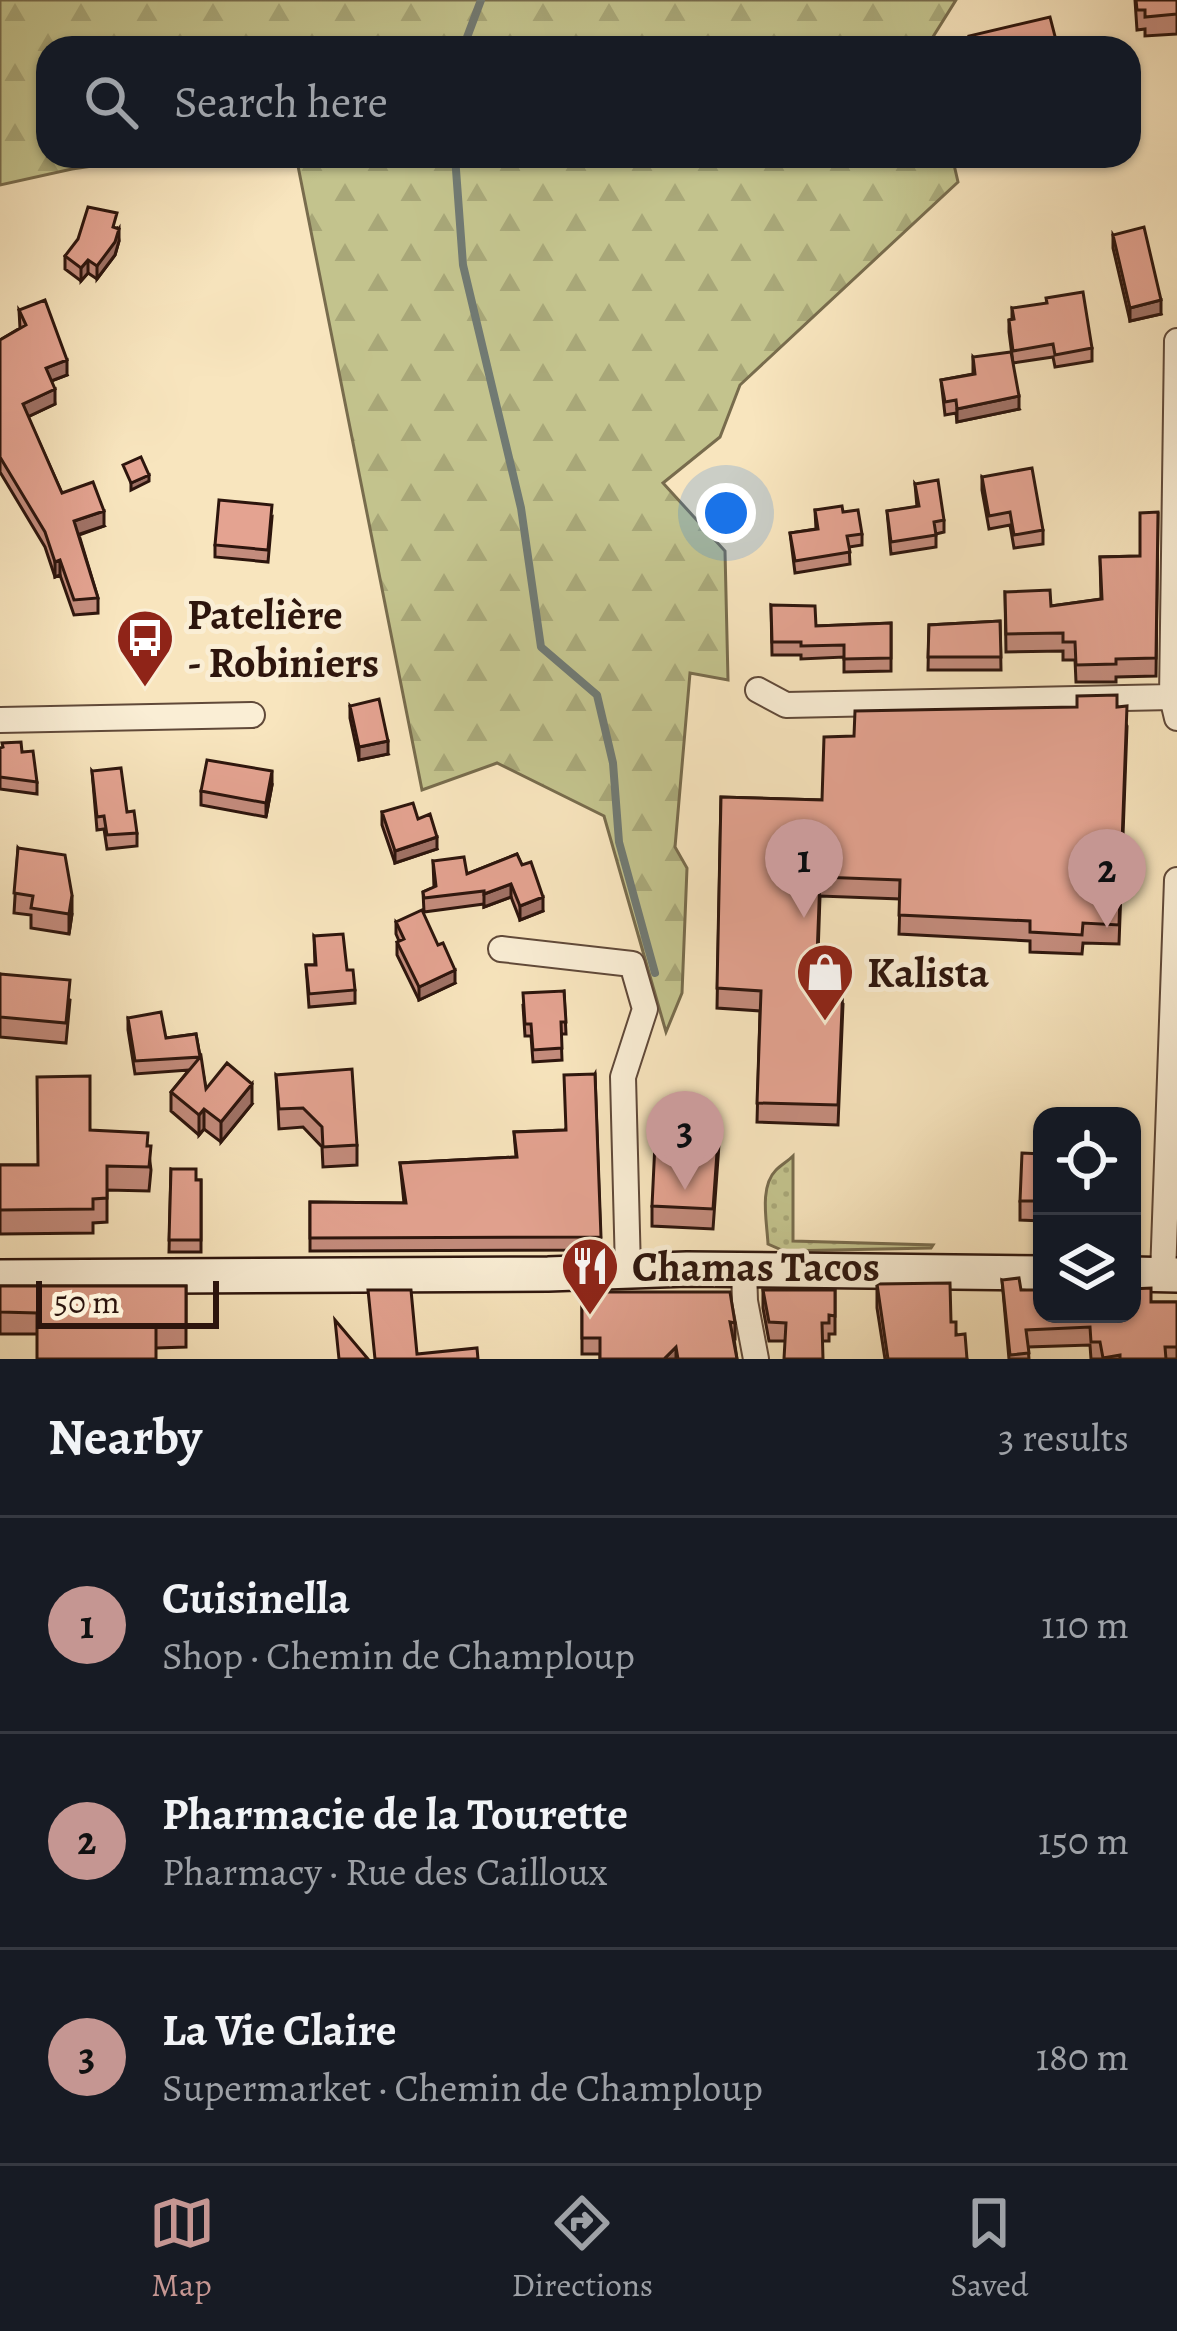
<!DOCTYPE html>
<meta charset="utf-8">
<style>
body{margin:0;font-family:Alegreya,serif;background:#242831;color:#f1f3f6}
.controls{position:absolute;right:36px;bottom:36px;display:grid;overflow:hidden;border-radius:24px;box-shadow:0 3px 9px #0004}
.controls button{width:108px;height:108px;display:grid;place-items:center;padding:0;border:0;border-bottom:3px solid #363941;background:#171b24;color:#f1f3f6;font:60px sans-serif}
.scale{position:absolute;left:36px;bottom:30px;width:183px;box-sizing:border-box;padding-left:12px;border:6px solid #2d150d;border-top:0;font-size:33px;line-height:42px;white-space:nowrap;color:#2d150d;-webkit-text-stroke:9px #faeed5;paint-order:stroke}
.you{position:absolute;left:726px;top:513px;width:42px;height:42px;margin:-30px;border:9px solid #fff;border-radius:50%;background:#1a73e8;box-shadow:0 0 0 18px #1a73e833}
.badge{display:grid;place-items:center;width:78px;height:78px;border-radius:50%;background:#c59692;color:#111;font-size:39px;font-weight:700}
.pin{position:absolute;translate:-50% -99px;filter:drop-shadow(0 3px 6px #0008)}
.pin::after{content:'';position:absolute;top:63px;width:42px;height:36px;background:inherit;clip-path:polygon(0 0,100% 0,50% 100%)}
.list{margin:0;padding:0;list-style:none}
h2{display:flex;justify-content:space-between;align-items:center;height:156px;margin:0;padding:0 48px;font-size:51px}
h2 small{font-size:39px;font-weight:400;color:#9ea1a6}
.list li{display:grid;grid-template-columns:78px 1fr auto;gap:36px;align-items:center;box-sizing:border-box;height:216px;padding:0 48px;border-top:3px solid #363941}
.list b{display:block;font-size:45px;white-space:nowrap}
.list p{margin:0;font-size:39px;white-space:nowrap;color:#9ea1a6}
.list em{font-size:39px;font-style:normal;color:#9ea1a6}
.icon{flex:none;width:66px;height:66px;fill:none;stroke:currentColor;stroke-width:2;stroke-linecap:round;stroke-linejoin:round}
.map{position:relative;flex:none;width:1177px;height:1359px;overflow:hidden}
.search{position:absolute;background:#171b24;box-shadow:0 3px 9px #0004;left:36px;right:36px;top:36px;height:132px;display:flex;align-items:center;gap:30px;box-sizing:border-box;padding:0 42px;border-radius:36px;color:#9ea1a6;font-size:45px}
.sheet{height:804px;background:#171b24}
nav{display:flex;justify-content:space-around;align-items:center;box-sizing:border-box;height:168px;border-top:3px solid #363941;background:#171b24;font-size:33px;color:#9ea1a6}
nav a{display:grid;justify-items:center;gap:6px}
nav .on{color:#c59692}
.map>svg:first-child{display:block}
.grass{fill:url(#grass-dots);stroke:#786c4d;stroke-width:3}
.forest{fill:url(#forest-firs);stroke:#786c4d;stroke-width:3}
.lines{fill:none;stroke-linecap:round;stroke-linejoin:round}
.stream{stroke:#717a73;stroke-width:8}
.minor-casing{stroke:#604939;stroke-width:28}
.secondary-casing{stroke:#2d150d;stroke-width:38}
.minor{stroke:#faeed5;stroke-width:24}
.secondary{stroke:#faeed5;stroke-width:33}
.wall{fill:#c48c7d;stroke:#2d150d;stroke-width:3}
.shaded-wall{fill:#a07266;stroke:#2d150d;stroke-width:3}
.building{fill:#e4a391;stroke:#2d150d;stroke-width:3}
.labels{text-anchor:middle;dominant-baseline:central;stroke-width:10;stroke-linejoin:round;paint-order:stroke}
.poi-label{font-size:42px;font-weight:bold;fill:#2d150d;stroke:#faeed5;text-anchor:start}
</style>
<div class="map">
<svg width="1177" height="1359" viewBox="0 0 1177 1359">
<defs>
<pattern id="grass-dots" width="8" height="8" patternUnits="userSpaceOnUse" patternTransform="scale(3)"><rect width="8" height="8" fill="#c3c38d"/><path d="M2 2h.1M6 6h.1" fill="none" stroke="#a8a778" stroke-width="1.8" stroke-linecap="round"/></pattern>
<pattern id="forest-firs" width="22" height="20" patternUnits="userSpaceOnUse" patternTransform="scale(3)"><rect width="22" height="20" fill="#c3c38d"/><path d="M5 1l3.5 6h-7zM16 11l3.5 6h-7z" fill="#a8a778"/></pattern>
</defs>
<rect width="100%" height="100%" fill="#f8e5be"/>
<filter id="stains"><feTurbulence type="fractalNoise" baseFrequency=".00167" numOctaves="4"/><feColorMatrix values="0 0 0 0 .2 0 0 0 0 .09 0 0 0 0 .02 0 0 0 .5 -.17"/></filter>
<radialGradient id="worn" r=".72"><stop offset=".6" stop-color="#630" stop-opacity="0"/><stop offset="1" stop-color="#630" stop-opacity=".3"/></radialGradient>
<path class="grass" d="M793,1156V1241L933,1245L931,1248L784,1251L768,1244C767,1222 759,1187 776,1170C781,1165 788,1161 793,1156Z"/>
<path class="forest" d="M0,0H956L926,48H48V156H160L72,169L0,185Z
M296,156H952L958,182L740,385L720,437L663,483L725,551L728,680L690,673L675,847L687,868L682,993L666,1032L604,816L497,763L422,790Z"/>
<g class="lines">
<path class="stream" d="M463,48L481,0
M455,156L463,265L521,508L541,647L597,695L613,763L619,842L655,973"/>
<defs>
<path id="minor" d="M1177,341L1172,697L1177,718
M758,690L786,705L1172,697
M0,720L252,715
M501,949L632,964L645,1009L623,1077L628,1270
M744,1269L745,1301L756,1359
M1163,1275L1177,880"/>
<path id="secondary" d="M1132,1274L1177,1275
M0,1277L548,1274L687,1269L1042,1273"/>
</defs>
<use href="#minor" class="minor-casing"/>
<use href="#secondary" class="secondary-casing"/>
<use href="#minor" class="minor"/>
<use href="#secondary" class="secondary"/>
</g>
<path class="wall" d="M1135,0H1177V34L1145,36V29L1137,30Z
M117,228L119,241L115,255L97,279L88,273L81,281L65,269V256Z
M1113,235L1161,314L1130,321L1113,248Z
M1012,308L1092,348V361L1055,367L1053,357L1013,363L1009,332V320L1012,319Z
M19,310L67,375L51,381L55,404L28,417L62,493L104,526L79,535L98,598V613L74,615L60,575L55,577L45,547L0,472V340L20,328Z
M973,357L1019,409L957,422L956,413L945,415L941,380L973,374Z
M982,477L1043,530V544L1014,548L1010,525L989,529L982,490Z
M915,484L944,520V532L936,534V547L891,554L887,511L917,507Z
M815,510L843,512L862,534V545L849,547L850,564L795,573L790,533L816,529Z
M1158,512L1156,676L1116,677V682H1076L1075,660H1063V651L1006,652L1005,592L1051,606L1101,599L1100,557L1140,556Z
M272,517L268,562L215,557V545Z
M771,605L816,626L891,623V671L844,672V657L801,659V655H772Z
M1000,621L1001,670H928L929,625Z
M350,706L388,754L359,760L350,718Z
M1117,707L1127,726L1119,944L1083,943L1082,954L1030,952V941L899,934L900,899L820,896L817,984L843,1004L838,1125L757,1122L760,1011L717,1008L721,797L822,800L854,736Z
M0,748L22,752L37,782V794L0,789Z
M92,771L127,812L137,833V846L107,849L104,829L97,830Z
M272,785L266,817L201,805V791Z
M382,812L418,819L437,849L395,863L382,825Z
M18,848L72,914L69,934L31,928V915L14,913Z
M517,854L543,911L520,920L511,897L484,907V904L424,912L423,892L434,887L433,861L467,874Z
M396,922L455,983L419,1000L397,955V942L399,941L396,934Z
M314,936L347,970L355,990V1003L309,1007L306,965H315Z
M0,974L70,1000L66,1043L0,1037Z
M564,991L566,1034H561L562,1060L533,1062L531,1036H525L523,1005Z
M128,1018L166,1038L196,1034L206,1089L252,1104L221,1142L204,1129L199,1135L171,1111V1092L189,1070L135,1074L128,1030Z
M595,1074L601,1250L310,1251V1202L404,1203L400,1163L516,1157L514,1132L565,1130Z
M276,1075L357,1145V1165L323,1167L322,1147L303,1127L279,1129Z
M90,1130L148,1146L151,1170L149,1191L107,1190V1222L93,1223V1233L0,1234V1165H37Z
M719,1144L713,1229L652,1226V1206Z
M1042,1154V1221L1020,1220V1201Z
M171,1169L196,1180H201V1252H169Z
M1002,1280L1021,1290L1151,1302H1177V1359H1091L1090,1345L1028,1347L1029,1359H1009Z
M877,1284L951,1322L967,1359H885L877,1308Z
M0,1286H186V1347L156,1348L37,1334H0Z
M763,1290H835V1334H829V1341H769L763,1308Z
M582,1292L735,1323V1339H734L737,1359H600V1354H582Z"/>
<path class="shaded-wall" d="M119,229V241L115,255L97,279V266Z
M88,260V273L81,281V268Z
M1161,300V314L1130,321V308Z
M67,360V375L46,383V368Z
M55,389V404L23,419V404Z
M1019,396V409L957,422V409Z
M149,475V481L131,490V483Z
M104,511V526L74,536V521Z
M60,560V575L55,577V562Z
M388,741V754L359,760V747Z
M272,771V785L266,817V803Z
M437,837V849L395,863V851Z
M511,884V897L484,907V894Z
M72,895V914L69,934V914Z
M543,897V911L520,920V906Z
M455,970V983L419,1000V987Z
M252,1084V1104L221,1142V1122Z
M204,1109V1129L199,1135V1115Z
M676,1347V1359H664Z"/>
<path class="building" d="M1136,0H1177V14L1145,17V10H1137Z
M1050,17L1058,48H972L969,36Z
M88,207L117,213L113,227L119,229L115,242L97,266L88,260L81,268L65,256L78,239Z
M1144,227L1161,300L1130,308L1113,235Z
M1083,292L1092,348L1055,355L1053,344L1013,351L1009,320L1014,319L1012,308L1047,303L1046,298Z
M45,300L67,360L46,368L55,389L23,404L62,493L93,482L104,511L74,521L98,598L74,600L60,560L55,562L45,532L0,457V340L26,325L19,310Z
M1011,352L1019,396L957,409L956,400L945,402L941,380L975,374L973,357Z
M141,457L149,475L131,483L123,465Z
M1032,468L1043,530L1014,535L1010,512L989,516L982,477Z
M938,480L944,520L934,522L936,535L891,542L887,511L919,506L915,484Z
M219,500L272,505L268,550L215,545Z
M842,506L843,512L858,510L862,534L847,536L850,552L795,561L790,533L818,529L815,510Z
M1158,512L1156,658L1116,659V664L1076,665L1075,642H1063V633L1006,634L1005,592L1050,590L1051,606L1102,599L1100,557L1140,556V513Z
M771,605L815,606L816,626L891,623V658L844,659V645L801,646V642H772Z
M1000,621L1001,657H928L929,625Z
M1117,695V707L1127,706L1119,925L1083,923L1082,935L1030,932V921L899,915L900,880L820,877L816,984H843L838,1105L757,1103L761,991L717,988L721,797L822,800L824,737L854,736L855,711L1077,707V696Z
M379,699L388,741L359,747L350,706Z
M21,742L22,752L33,751L37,782L0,777V748L3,747L2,743Z
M207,760L272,771L266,803L201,791Z
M121,768L127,812L134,811L137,833L107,835L104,816L97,817L92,771Z
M413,803L418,819L430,814L437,837L395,851L382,812Z
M18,848L65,855L72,895L69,914L31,908L33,896L14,893Z
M517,854L522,865L531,862L543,897L520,906L511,884L484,894V891L424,898L423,892L436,886L433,861L464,857L467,874Z
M422,910L438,945L443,943L455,970L419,987L397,942L404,939L396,922Z
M343,934L347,970H353L355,990L309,994L306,965H316L314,936Z
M0,974L70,980L66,1023L0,1017Z
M564,991L566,1022H561L562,1048L533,1050L531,1024H525L523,993Z
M161,1012L166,1038L196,1034L200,1057L135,1061L128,1018Z
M201,1056L206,1089L227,1063L252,1084L221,1122L204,1109L199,1115L171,1092Z
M352,1069L357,1145L323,1147L322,1127L303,1108L279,1109L276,1075Z
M595,1074L601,1237L310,1238V1202L406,1203L400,1163L517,1157L514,1132L566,1130L564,1075Z
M90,1076V1130L148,1133L147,1146H151L149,1167L107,1166V1198L93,1199V1209L0,1210V1165H38L37,1077Z
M656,1122L719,1124L713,1209L652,1206Z
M1022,1153L1042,1154V1201H1020Z
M1132,1157H1136L1134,1203H1132Z
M171,1169H196V1180H201V1240H169Z
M1019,1278L1021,1290H1042V1314H1132V1289L1151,1288V1302H1177V1347H1165L1166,1359H1120V1355L1103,1358L1100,1342H1091L1090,1327L1026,1330L1029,1353L1010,1355L1002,1280Z
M950,1283L951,1322H956V1335L965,1334L967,1359H888L877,1284Z
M0,1286H186V1325L156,1326V1359H37V1313L0,1312Z
M368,1290H411L417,1354L477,1348L478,1359H375Z
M763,1290H835V1316L829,1315V1323H822L823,1359H784L786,1323L769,1322Z
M582,1292H730L735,1323L730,1322L737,1359H678L676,1347L664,1359H600V1338H582Z
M335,1320L368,1359H339Z"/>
<defs>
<symbol id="bus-pin" viewBox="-11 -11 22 30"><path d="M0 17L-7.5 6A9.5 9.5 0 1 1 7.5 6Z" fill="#8f2418" stroke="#faeed5"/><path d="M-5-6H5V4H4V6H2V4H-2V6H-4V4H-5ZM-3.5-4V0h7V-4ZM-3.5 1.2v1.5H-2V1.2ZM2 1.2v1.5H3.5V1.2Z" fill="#fff"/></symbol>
<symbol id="shop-pin" viewBox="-11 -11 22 30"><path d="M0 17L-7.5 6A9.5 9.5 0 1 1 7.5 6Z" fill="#8f2418" stroke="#faeed5"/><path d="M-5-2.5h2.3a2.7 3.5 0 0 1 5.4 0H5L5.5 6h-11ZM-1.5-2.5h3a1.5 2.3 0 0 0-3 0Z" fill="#fff"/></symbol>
<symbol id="restaurant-pin" viewBox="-11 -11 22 30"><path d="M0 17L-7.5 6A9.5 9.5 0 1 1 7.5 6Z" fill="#8f2418" stroke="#faeed5"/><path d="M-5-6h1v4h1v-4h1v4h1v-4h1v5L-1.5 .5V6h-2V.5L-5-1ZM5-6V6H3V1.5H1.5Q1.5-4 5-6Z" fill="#fff"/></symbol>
</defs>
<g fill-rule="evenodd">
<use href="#bus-pin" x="112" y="605" width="66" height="90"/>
<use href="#shop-pin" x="792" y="939" width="66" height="90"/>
<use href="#restaurant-pin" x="557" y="1233" width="66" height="90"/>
</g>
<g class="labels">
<g class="poi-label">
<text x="187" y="614">Patelière<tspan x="187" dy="48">- Robiniers</tspan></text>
<text x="867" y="972">Kalista</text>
<text x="632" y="1266">Chamas Tacos</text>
</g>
</g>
<rect width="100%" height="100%" filter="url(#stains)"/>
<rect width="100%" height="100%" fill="url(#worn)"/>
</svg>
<div class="controls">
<button><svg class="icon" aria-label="locate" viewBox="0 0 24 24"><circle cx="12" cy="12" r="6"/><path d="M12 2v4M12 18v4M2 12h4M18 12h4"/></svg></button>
<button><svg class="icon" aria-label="layers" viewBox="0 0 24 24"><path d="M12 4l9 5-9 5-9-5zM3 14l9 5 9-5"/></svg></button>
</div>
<div class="scale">50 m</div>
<div class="you"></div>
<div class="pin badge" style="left:804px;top:918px">1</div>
<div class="pin badge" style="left:1107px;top:928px">2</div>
<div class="pin badge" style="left:685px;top:1190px">3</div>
<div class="search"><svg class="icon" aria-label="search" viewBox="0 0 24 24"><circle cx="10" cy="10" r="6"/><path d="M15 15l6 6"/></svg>Search here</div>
</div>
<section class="sheet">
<h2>Nearby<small>3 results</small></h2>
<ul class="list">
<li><span class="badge">1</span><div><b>Cuisinella</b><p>Shop · Chemin de Champloup</p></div><em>110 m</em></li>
<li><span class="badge">2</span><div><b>Pharmacie de la Tourette</b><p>Pharmacy · Rue des Cailloux</p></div><em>150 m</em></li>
<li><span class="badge">3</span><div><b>La Vie Claire</b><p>Supermarket · Chemin de Champloup</p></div><em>180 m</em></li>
</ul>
</section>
<nav>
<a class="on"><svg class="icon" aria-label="map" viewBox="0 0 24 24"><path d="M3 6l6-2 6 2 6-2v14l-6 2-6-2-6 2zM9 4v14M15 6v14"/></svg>Map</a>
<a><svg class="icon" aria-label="directions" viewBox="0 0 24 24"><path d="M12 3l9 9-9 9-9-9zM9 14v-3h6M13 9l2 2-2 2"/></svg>Directions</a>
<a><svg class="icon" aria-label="saved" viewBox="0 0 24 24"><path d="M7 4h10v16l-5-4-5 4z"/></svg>Saved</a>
</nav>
